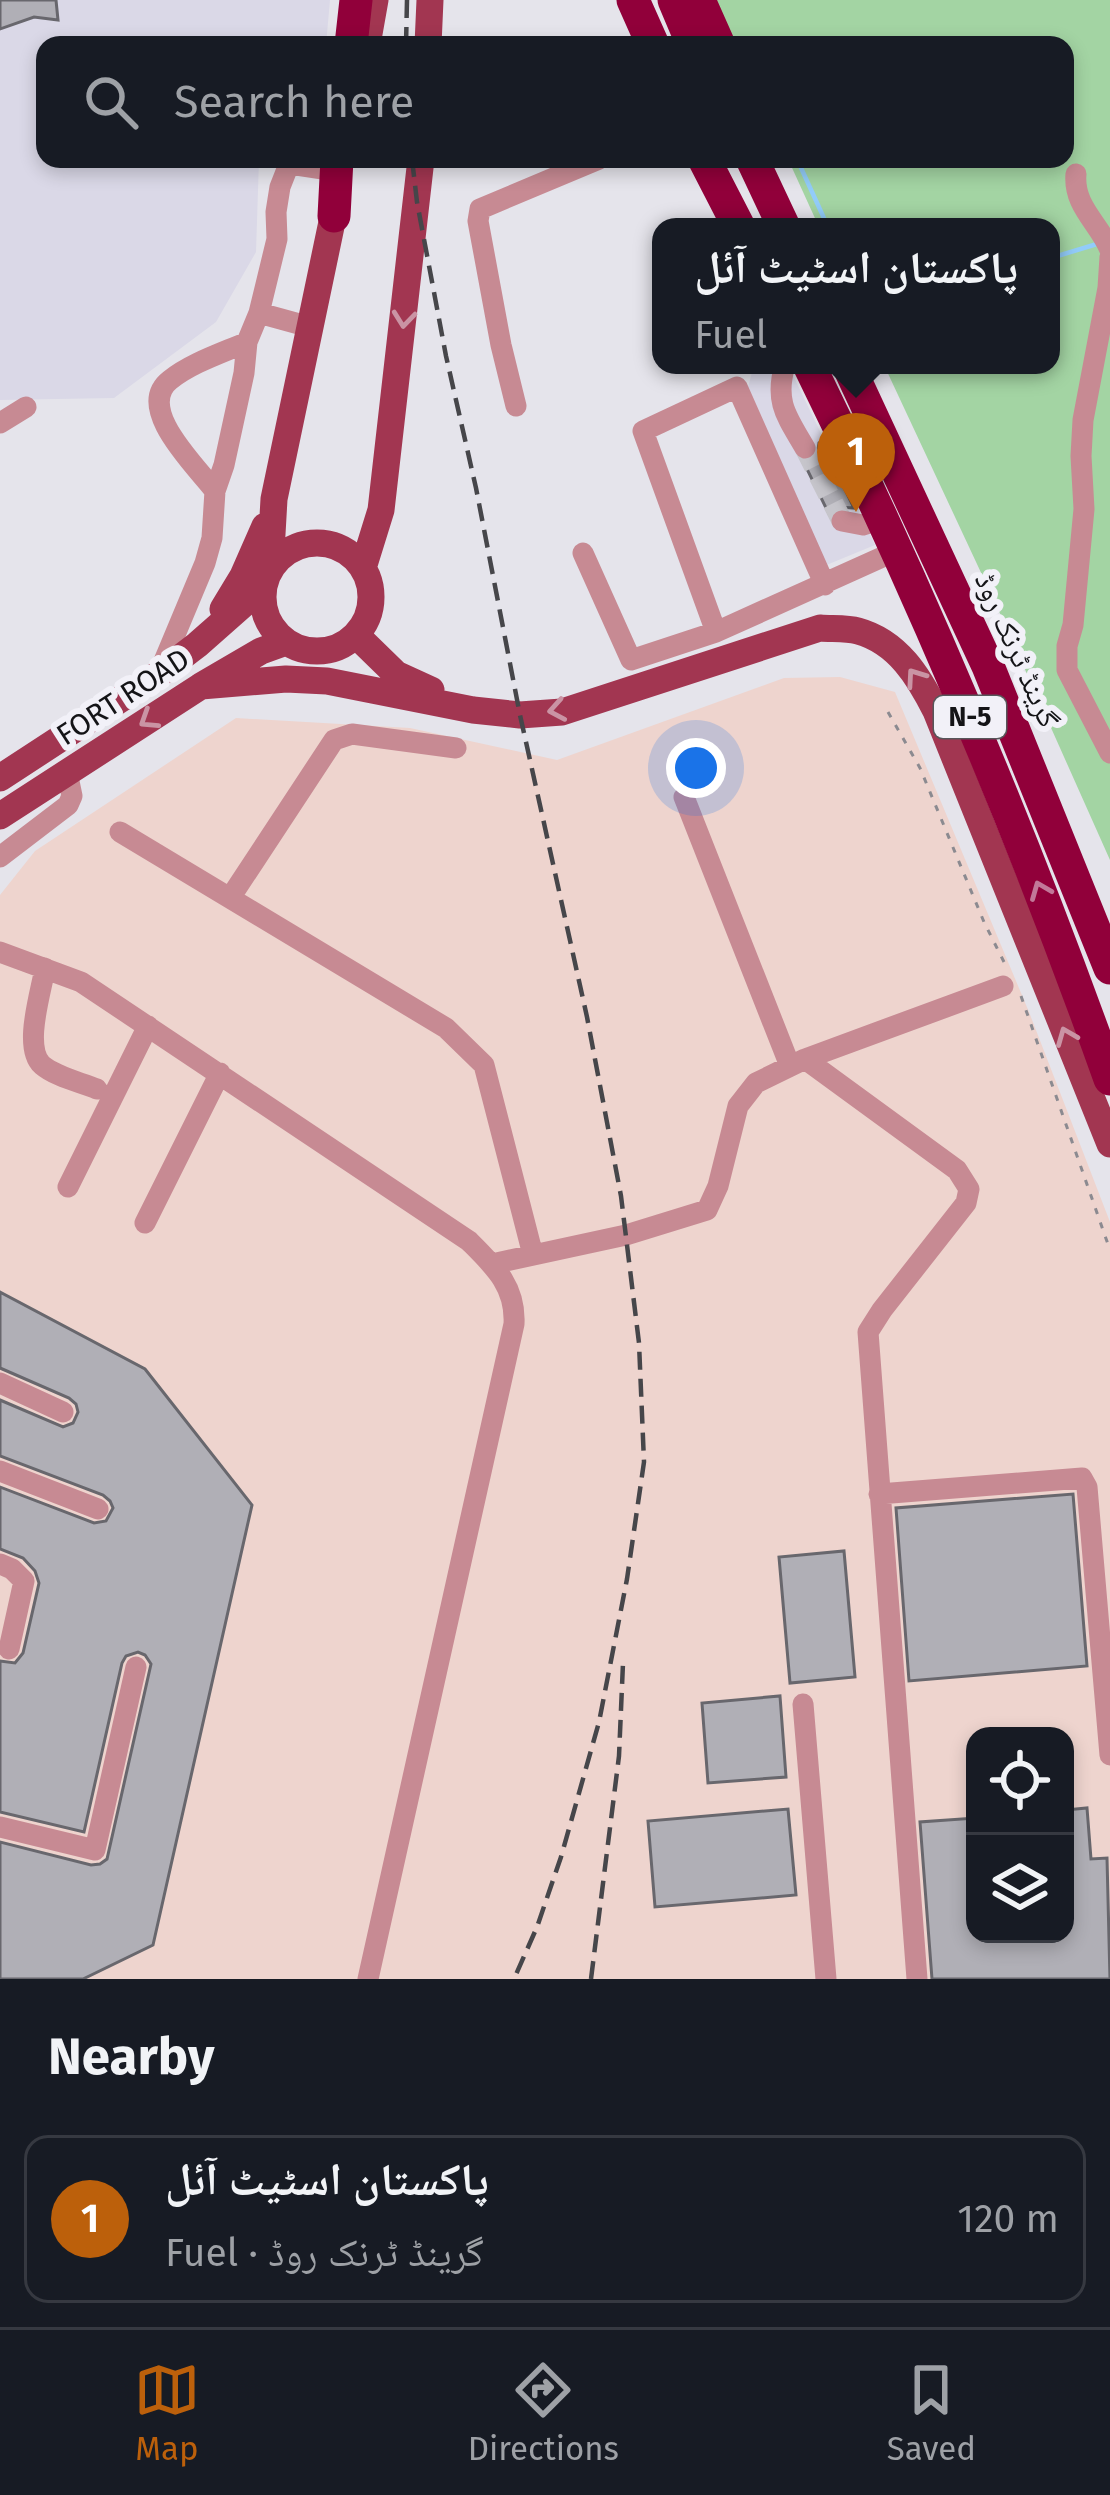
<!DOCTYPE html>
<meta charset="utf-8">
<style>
body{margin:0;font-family:"Fira Sans","Noto Naskh Arabic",sans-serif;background:#242831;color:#f1f3f6}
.controls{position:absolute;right:36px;bottom:36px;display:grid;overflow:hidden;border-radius:24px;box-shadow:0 6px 18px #0003}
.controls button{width:108px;height:108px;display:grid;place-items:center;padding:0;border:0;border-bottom:3px solid #363941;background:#171b24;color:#f1f3f6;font:60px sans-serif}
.you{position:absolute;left:696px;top:768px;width:42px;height:42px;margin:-30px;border:9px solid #fff;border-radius:50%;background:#1a73e8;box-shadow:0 0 0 18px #1a73e833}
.badge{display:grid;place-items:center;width:78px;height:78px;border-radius:50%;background:#bc600b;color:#fff;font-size:39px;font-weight:700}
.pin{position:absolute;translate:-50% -99px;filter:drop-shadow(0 3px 6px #0008)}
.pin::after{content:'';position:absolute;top:63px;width:42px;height:36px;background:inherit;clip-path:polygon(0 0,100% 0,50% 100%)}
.popup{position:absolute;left:652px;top:218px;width:408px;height:156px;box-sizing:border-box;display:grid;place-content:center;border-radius:24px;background:#171b24;filter:drop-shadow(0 3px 9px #0005);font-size:39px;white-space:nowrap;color:#9ea1a6}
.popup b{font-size:45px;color:#f1f3f6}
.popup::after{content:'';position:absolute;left:50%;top:100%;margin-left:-24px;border:24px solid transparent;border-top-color:#171b24}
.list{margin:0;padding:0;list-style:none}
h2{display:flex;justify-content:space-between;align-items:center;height:156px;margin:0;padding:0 48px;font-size:51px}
h2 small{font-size:39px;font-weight:400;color:#9ea1a6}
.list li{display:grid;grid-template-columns:78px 1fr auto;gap:36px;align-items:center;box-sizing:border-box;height:168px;margin:0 24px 24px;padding:0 24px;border:3px solid #363941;border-radius:24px}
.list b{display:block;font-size:45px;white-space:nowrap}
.list p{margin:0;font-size:39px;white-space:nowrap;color:#9ea1a6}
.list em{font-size:39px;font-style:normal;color:#9ea1a6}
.icon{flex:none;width:66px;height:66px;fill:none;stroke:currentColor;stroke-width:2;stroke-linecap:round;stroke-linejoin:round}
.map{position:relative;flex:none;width:1110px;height:1979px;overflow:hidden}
.search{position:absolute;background:#171b24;box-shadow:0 6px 18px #0003;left:36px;right:36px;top:36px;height:132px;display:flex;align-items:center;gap:30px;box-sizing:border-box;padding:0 42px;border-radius:24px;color:#9ea1a6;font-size:45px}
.sheet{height:348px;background:#171b24}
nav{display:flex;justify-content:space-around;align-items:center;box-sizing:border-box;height:168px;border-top:3px solid #363941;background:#171b24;font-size:33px;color:#9ea1a6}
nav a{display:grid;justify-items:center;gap:6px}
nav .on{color:#bc600b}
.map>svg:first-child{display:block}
.built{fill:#dad8e7}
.industrial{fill:#eed4ce;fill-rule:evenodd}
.green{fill:#a3d4a3}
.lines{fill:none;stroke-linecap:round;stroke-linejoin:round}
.stream{stroke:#92ccf9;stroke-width:4.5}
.building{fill:#b0afb6;stroke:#68676d;stroke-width:3}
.minor-tunnel{stroke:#c6c5cb;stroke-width:21;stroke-dasharray:21 10;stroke-linecap:butt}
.path{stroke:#8b8a90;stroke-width:3;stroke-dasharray:6 9;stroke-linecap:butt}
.minor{stroke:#c78a93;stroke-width:21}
.major{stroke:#a23651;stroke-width:27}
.highway{stroke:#91003a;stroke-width:33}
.rail{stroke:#46464a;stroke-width:4.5;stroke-dasharray:18 9;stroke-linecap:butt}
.oneway{stroke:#ca94a4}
.oneway2{stroke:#c27899}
.labels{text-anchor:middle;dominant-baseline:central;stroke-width:12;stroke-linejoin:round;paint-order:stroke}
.shield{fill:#f2f1f8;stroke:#57565a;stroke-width:3}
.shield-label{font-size:27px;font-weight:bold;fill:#141417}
.street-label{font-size:30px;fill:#141417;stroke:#f2f1f8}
</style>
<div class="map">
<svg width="1110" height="1979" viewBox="0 0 1110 1979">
<rect width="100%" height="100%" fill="#e5e4eb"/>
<path class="built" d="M0,0H330L326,45H45V159H259L256,252L216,322L114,398L0,400Z
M754,365H788L875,545L824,566L745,398Z"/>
<path class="industrial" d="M840,677L895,692L1029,1012L1110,1222V1979H0V895L35,851L236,718L410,728L557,760L784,678ZM975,1736H1065V1934H975Z"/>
<path class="green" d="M710,0H1110V860L998,609L884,365H1051V227H819L788,159H1065V45H734Z"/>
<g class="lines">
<path class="stream" d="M797,159L828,227
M1051,258L1097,244"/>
</g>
<path class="building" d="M0,0H56L58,20L34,17L0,29Z
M822,441L841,481L854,508L838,507L829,514L804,463L817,456L819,443Z
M0,1292L145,1369L252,1505L153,1945L83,1979H0V1842L91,1865L100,1864L107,1859L151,1664L145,1655L138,1652L126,1656L122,1663L84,1832L0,1812V1661L15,1663L23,1653L39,1583L35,1571L23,1558L0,1549V1487L94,1523L106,1521L113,1508L110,1501L103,1495L0,1456V1400L63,1427L73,1423L78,1412L76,1404L69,1398L0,1368Z
M1073,1494L1087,1666L909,1681L896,1508Z
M844,1551L855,1677L790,1683L779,1557Z
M780,1696L786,1777L708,1783L702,1703Z
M1087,1808L1091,1859L1107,1858L1110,1979H932L920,1822L975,1818V1934H1065V1810Z
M788,1809L796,1895L655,1907L648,1821Z"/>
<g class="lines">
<path class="minor-tunnel" d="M805,448L842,521"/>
<path class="path" d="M888,712L920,768L984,922L1006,966
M1021,996L1110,1250"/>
<path class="minor" d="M290,164L336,171
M1076,174C1073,206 1099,223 1110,250
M1110,257L1108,288L1083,420L1081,456L1084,509L1073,625L1067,646V670L1110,753
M259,313L310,327
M785,365C774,402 787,417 805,448
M516,406L501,345L478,221L480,209L599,159
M0,423L26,407
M215,491C197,467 134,408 170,380C191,363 222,353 247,342
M842,521L863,525L884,518
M583,553L631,660L716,632L898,550
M716,632L643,431L737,387L825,585
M159,673L205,563L212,538L215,491L224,465L244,373L247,342L259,313L277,239L276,212L280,187L291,159
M684,797L790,1066
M120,832L446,1028L484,1065L533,1255
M0,857L68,805L72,796L67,772
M230,898L334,740L352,734L456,748
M0,952L81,982L469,1241C494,1266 516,1286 514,1324L368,1979
M45,968C41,993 23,1047 42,1065C56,1077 80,1082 97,1089
M805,1059L957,1170L969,1189L966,1203L882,1310L868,1332L917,1979
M68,1187L148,1026
M145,1223L220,1073
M492,1264L626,1235L707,1210L718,1186L738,1106L756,1083L805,1059L1003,986
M0,1383L63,1412
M0,1471L98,1509
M879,1494L1082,1478L1087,1487L1110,1755
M0,1564L12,1569L24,1581L9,1649
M803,1704L826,1979
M0,1827L95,1850L136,1667"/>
<path class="major" d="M367,45L375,0
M428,45L430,0
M263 597a54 54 0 1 1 108 0a54 54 0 1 1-108 0Z
M363,568L381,510L421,159
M270,569L274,499L337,198
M223,609L243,576L265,526
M356,635L396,674L431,690
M201,686L286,679L327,681L473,710L520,715L562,712L820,628C832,629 847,628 858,631C898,642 919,677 936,711L1110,1144
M0,778L159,674L197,645L263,587
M0,816L201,686L261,651L286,642"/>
<path class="highway" d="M633,0L653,45
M674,0L693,45
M699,0L719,45
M351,45L356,0
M704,159L739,227
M752,159L784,227
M334,216L337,159
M809,365C923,597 1023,835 1110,1079
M848,365L988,666L1110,968"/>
<path class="rail" d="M406,45L407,0
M412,159L417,202L446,356L476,488L520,715L587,1017L621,1196L639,1343L644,1462L627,1579L599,1722L561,1857L537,1927L514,1979
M591,1979L619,1756L623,1663"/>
</g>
<defs><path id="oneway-chevron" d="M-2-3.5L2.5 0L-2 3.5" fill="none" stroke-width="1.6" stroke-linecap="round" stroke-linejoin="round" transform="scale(3)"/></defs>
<g class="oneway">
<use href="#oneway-chevron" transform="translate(404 319) rotate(96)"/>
<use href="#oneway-chevron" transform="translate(915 677) rotate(-125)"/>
<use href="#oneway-chevron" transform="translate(557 710) rotate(170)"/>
<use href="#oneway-chevron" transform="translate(148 720) rotate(147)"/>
<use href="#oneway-chevron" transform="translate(1066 1036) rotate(-112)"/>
</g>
<use class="oneway2" href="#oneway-chevron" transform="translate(1040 890) rotate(-112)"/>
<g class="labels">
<rect class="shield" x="934" y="696" width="72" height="42" rx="9"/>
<g class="shield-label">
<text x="970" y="717">N-5</text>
</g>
<g class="street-label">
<text transform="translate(1017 650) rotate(66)">گرینڈ ٹرنک روڈ</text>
<text transform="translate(123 697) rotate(-33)">FORT ROAD</text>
</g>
</g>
</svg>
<div class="controls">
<button><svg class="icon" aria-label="locate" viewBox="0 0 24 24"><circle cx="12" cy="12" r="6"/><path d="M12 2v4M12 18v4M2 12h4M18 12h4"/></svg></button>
<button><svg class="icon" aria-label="layers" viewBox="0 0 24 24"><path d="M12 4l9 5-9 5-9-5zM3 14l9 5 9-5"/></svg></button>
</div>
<div class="you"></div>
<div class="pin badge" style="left:856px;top:512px">1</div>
<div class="popup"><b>پاکستان اسٹیٹ آئل</b>Fuel</div>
<div class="search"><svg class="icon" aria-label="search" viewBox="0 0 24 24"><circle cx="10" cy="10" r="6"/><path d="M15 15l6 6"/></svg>Search here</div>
</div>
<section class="sheet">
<h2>Nearby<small></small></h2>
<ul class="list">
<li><span class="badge">1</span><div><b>پاکستان اسٹیٹ آئل</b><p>Fuel · گرینڈ ٹرنک روڈ</p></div><em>120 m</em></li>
</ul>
</section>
<nav>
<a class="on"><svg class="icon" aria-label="map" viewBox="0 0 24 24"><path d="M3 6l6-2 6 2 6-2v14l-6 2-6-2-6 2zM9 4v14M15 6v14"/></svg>Map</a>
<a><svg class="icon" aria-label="directions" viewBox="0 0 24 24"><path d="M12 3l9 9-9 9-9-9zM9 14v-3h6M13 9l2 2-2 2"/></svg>Directions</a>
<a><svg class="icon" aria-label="saved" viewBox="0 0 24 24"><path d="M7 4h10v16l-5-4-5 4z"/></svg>Saved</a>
</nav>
